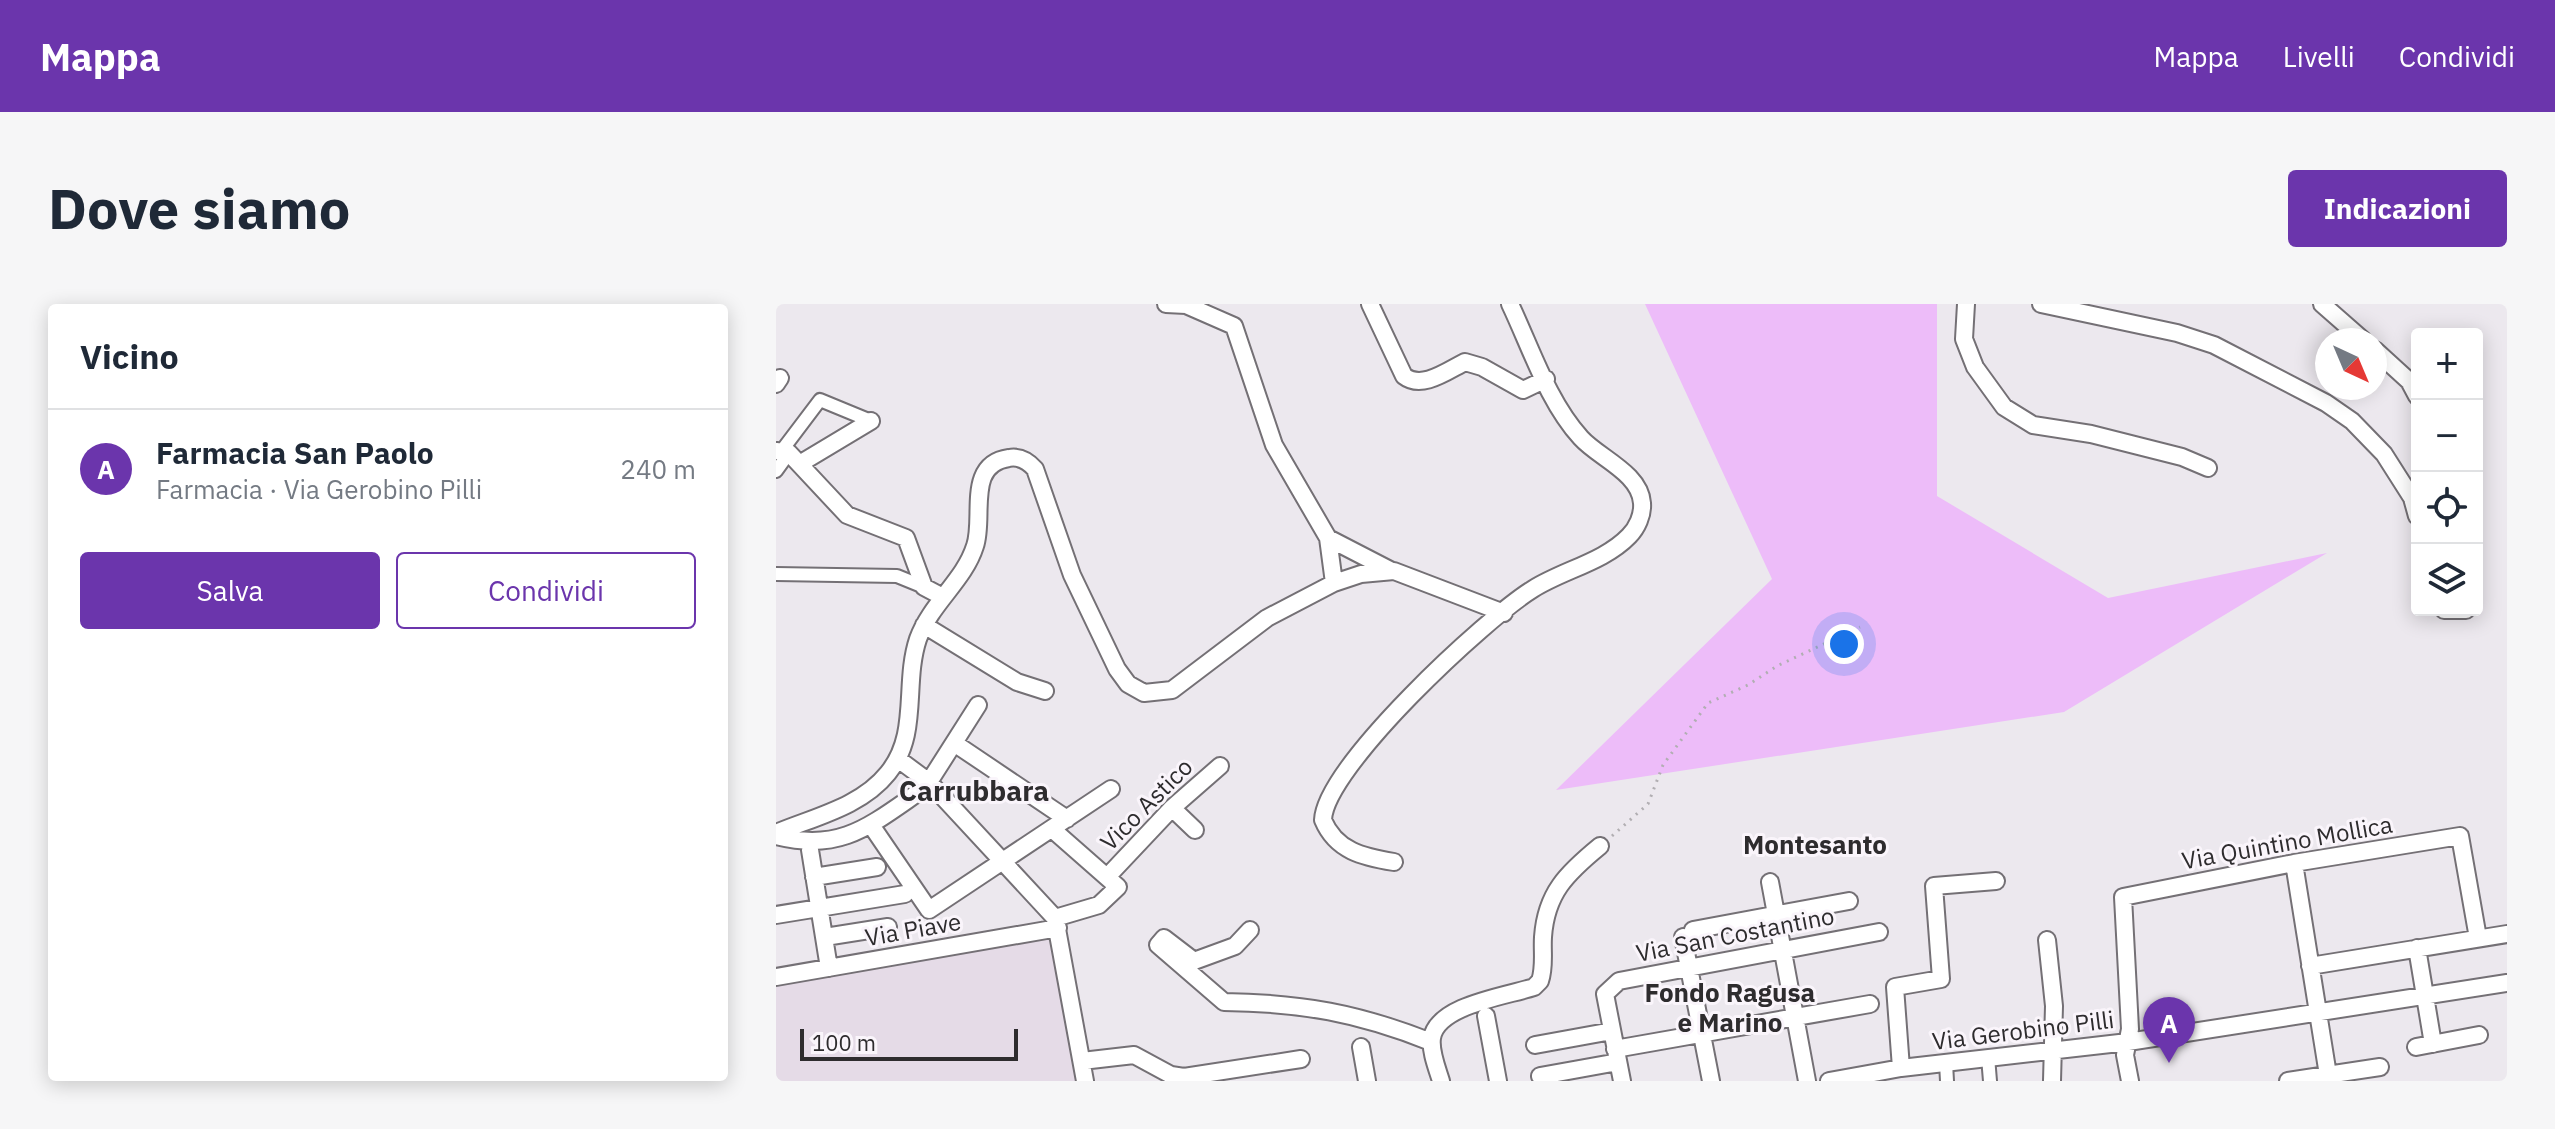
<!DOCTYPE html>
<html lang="it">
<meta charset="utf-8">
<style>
body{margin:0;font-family:"IBM Plex Sans",sans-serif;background:#f6f6f7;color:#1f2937}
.controls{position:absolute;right:24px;top:24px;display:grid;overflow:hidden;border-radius:8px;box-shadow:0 4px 20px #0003}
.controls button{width:72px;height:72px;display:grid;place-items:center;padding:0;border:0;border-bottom:2px solid #e0e1e3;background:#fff;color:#1f2937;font:40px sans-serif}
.compass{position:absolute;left:1539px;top:24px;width:72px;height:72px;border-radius:50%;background:#fff;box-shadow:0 4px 20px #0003;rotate:136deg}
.scale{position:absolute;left:24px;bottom:20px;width:218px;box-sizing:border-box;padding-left:8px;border:4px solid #2e2c2e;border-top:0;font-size:22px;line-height:28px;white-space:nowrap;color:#2e2c2e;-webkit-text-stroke:6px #faf5fb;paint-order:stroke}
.you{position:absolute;left:1068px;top:340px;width:28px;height:28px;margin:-20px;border:6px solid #fff;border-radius:50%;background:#1a73e8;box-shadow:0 0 0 12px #1a73e833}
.badge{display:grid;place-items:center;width:52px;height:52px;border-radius:50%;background:#6b35ac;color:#fff;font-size:26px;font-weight:700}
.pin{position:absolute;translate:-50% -66px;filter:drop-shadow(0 2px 4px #0008)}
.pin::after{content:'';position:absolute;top:42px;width:28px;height:24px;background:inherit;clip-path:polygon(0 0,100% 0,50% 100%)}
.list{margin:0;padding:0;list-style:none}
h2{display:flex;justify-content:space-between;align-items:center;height:104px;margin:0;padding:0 32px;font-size:34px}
h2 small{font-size:26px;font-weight:400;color:#747a83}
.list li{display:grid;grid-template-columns:52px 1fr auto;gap:24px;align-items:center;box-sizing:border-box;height:120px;padding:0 32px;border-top:2px solid #e0e1e3}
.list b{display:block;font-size:30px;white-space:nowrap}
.list p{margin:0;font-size:26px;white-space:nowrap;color:#747a83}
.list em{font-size:26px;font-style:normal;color:#747a83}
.actions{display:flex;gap:16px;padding:24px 32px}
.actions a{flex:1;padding:18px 0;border:2px solid #6b35ac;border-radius:8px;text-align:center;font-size:28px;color:#6b35ac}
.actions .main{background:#6b35ac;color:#fff}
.icon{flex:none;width:44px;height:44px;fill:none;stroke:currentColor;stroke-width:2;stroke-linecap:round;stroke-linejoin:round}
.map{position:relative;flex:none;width:1731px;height:777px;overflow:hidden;border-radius:8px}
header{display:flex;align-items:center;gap:48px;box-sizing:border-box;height:112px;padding:0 40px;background:#6b35ac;color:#fff}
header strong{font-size:38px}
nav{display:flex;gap:44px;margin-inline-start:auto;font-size:28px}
.intro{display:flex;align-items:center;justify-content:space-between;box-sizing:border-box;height:192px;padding:0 48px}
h1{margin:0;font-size:56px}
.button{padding:20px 36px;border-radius:8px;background:#6b35ac;color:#fff;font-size:28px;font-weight:700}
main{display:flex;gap:48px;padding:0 48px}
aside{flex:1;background:#fff;border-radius:8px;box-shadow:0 4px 20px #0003}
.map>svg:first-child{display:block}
.built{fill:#e5dbe7}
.green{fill:#edbcf9}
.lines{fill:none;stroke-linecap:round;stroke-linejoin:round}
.pedestrian-casing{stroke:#747075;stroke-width:16}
.minor-casing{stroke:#747075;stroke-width:20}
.path{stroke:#b1aeb2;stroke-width:3;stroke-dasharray:2 6;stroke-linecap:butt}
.pedestrian{stroke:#fff;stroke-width:12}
.minor{stroke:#fff;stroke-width:16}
.labels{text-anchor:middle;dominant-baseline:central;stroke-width:6;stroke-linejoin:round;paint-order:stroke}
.street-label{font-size:24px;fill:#2e2c2e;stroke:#faf5fb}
.neighbourhood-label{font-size:26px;font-weight:bold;fill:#2e2c2e;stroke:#faf5fb}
.quarter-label{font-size:28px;font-weight:bold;fill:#2e2c2e;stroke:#faf5fb}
</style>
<header>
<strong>Mappa</strong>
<nav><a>Mappa</a><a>Livelli</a><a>Condividi</a></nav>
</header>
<div class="intro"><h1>Dove siamo</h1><a class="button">Indicazioni</a></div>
<main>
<aside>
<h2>Vicino<small></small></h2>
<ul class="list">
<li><span class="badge">A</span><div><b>Farmacia San Paolo</b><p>Farmacia · Via Gerobino Pilli</p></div><em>240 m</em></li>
</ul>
<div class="actions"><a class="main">Salva</a><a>Condividi</a></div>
</aside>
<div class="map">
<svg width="1731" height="777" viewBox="0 0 1731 777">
<rect width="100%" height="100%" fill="#ece8ee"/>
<path class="built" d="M277,630L306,777H0V674Z"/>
<path class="green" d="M869,0H1161V192L1332,294L1551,249L1288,408L780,486L996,275Z"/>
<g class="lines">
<defs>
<path id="pedestrian" d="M4,149L44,96L95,117
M0,167L13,149
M0,270L121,272L148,283
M1212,753L1214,777
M1170,759L1171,777"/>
<path id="minor" d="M390,0L410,1L458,22L498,141L552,234L558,279
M594,0L628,72C646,86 671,67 689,58L706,63L747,86L770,75
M1190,0L1188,35L1199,63L1228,103L1257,121L1315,130L1406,153L1432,164
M1265,0L1401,29L1438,41L1550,99L1576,117L1608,150L1636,194L1641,212
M1546,0L1587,36
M1599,46L1633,77L1641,92
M0,80L4,74
M0,147L13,149L71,211L130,234L148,283L165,292
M25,159L95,117
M552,234L614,266
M1668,306H1690
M148,321L241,378L269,387
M178,439L291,515
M122,455L153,478L279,614L309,777
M153,478L202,401
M396,504L419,526
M95,521L153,606L335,485
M276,525L342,583L323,601L279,614
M0,529C38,513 85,503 112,469C144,430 127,380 142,335C155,299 188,277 199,242C209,214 189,160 233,154C244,152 252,157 259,165L296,271L341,365L352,380L368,389L396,386L491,314L558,279L585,270L618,267L728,309
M0,532C62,548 91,524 140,490
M34,546L53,664
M618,558C587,553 560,547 547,516C549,463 710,314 757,285C787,266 828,258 853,232C861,224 867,211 866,199C864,169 823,154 805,134C772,98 755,44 734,0
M1518,559L1552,771
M38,573L101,563
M331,573L396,504L444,462
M994,578L1031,777
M0,611L129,590
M474,626L459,642L418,657L388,634L382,641L448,698C526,699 582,709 655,738
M917,626L1073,597
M49,633L112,623
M907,633L935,777
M1271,636L1278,702L1276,777
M1641,644L1657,740
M1534,662L1731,630
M0,673L282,624
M710,712L722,777
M759,741L836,727
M585,743L591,777
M1640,743L1703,731
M839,745L1094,700
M306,757L358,751L395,771L408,773L525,755
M1125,764L1119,683L1165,675L1158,582L1220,577
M764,772L842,758
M665,777C661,764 654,747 656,734C661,701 731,692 758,683L764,677C769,663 766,648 767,633C770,589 791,569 824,542
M846,777L829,690L843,677L1103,628
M1053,777L1125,764L1352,738L1731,679
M1354,777L1349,751L1354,725L1347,593L1518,559L1684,532L1702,634
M1512,777L1604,763"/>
</defs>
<use href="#pedestrian" class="pedestrian-casing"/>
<use href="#minor" class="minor-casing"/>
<path class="path" d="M836,532L872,500L887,461L932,399L972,381L1001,362L1084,323"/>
<use href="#pedestrian" class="pedestrian"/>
<use href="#minor" class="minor"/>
</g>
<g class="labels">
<g class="street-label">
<text transform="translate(370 500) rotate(-45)">Vico Astico</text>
<text transform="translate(1511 538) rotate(-10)">Via Quintino Mollica</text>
<text transform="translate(137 625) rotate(-10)">Via Piave</text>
<text transform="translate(959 630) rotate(-11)">Via San Costantino</text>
<text transform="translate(1247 726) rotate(-7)">Via Gerobino Pilli</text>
</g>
<g class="neighbourhood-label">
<text x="1039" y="540">Montesanto</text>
<text x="954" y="688">Fondo Ragusa<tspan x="954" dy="30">e Marino</tspan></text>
</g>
<g class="quarter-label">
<text x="198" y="486">Carrubbara</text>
</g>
</g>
</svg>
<div class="controls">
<button>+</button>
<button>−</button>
<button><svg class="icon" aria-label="locate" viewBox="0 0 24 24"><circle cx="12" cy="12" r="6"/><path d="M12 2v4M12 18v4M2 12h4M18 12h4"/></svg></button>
<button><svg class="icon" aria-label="layers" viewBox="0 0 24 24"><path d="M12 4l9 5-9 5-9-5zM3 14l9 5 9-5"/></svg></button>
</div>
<svg class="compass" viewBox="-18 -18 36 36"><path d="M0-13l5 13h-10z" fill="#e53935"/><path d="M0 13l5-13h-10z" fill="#747a83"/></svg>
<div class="scale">100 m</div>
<div class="you"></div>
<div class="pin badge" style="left:1393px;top:759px">A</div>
</div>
</main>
